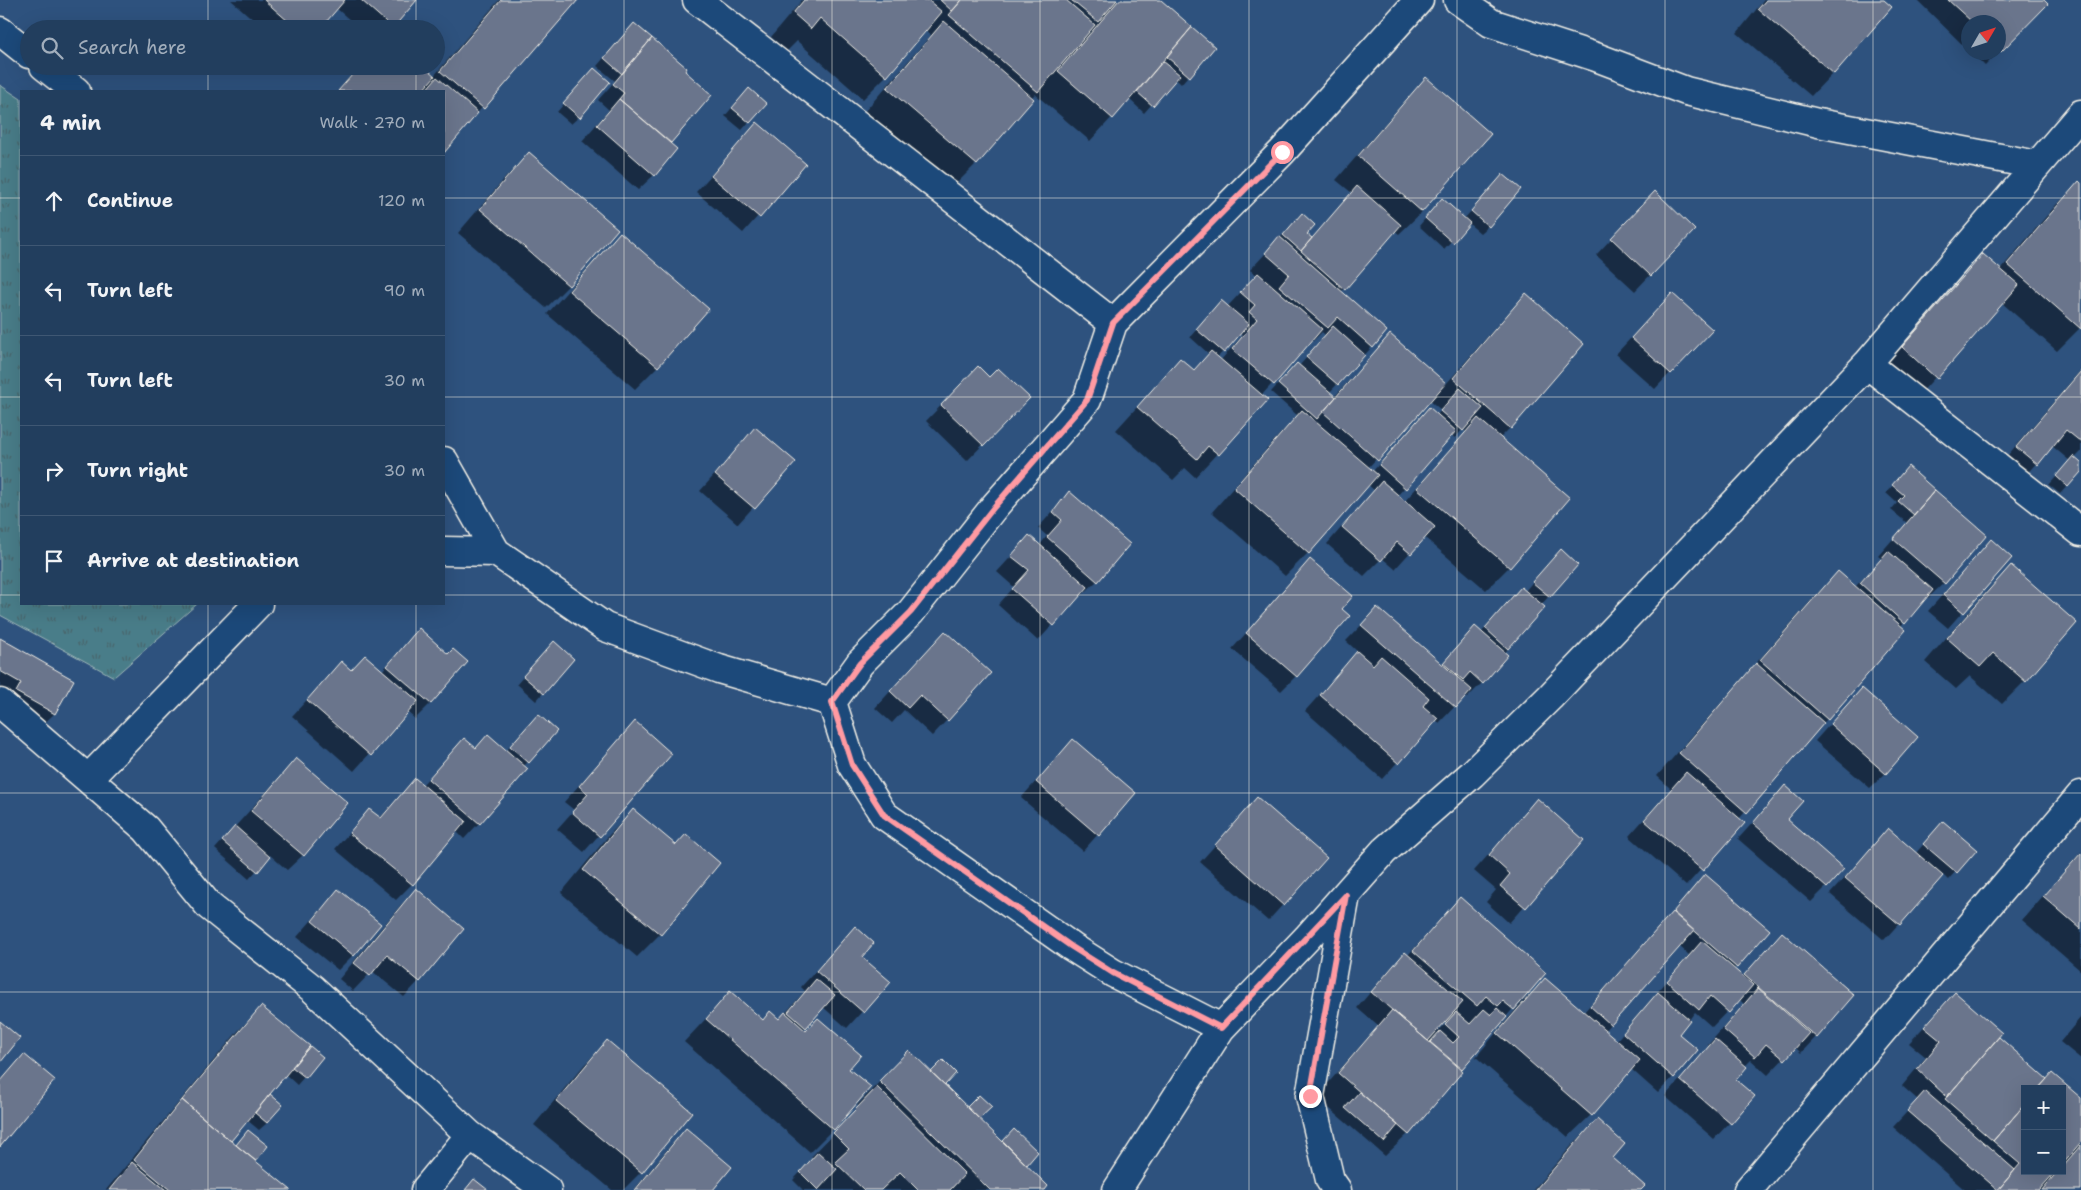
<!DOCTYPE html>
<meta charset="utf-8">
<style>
body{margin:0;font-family:"Shantell Sans",sans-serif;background:#2e4967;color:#f1f3f6}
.controls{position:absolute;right:15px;bottom:15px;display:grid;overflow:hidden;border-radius:0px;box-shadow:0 5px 20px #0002}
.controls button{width:45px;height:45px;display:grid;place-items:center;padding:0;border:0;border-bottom:1px solid #3f5773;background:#223e5e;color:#f1f3f6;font:25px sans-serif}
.compass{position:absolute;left:1961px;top:15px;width:45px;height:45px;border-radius:50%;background:#223e5e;box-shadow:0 5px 20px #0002;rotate:51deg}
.stop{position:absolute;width:15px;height:15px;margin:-11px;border:4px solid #ff9aa2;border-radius:50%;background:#fff}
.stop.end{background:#ff9aa2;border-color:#fff;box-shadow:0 1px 5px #0008}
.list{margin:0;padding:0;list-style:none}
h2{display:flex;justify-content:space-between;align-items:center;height:65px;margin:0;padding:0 20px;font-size:21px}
h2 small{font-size:16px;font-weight:400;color:#a2aebc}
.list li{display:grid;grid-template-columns:32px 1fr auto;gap:15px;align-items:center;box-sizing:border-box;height:90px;padding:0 20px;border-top:1px solid #3f5773}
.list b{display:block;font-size:19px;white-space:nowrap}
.list em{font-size:16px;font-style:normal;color:#a2aebc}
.icon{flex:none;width:28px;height:28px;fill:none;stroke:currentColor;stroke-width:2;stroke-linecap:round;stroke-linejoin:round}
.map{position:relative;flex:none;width:2081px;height:1190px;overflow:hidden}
.search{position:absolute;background:#223e5e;box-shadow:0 5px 20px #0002;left:20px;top:20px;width:425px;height:55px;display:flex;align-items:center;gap:12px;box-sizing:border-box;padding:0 18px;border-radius:28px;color:#a2aebc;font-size:19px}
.panel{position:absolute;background:#223e5e;box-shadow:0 5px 20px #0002;left:20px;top:90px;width:425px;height:515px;border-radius:0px}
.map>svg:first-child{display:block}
.grass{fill:url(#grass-tufts);stroke:#9fb7b8}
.shadow{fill:#0007;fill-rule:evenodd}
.building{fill:#6b748c;stroke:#f4f1e8}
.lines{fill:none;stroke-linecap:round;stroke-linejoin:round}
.minor-casing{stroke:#f4f1e8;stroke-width:31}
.minor{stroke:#1f4a7a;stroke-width:28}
.route{stroke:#ff9aa2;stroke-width:6}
.grid{fill:none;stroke:#f4f1e8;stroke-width:1;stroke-opacity:0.55}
</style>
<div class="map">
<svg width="2081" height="1190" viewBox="0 0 2081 1190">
<defs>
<pattern id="grass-tufts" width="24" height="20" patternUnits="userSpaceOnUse" patternTransform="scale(1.25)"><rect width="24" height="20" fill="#4a7d89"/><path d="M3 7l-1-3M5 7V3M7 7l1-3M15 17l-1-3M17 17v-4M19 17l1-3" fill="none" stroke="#4a656b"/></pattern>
</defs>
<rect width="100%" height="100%" fill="#2e527e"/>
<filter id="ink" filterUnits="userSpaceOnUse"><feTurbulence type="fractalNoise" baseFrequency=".02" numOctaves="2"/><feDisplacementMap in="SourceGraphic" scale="10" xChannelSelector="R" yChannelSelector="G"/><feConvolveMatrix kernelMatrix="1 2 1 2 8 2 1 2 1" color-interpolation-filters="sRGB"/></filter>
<g filter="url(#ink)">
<path class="grass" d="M0,85L21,99V604H197L114,677L0,615Z"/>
<path class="shadow" d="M231,0H415L391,29H360L336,8L319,29H264Z
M499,0H576L444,151V91H338L359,66H421L433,77Z
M802,0H1159L1213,47L1181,84L1175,78L1144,113L1129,99L1090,141L1035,94L1031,98L1032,99L976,164L953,187L865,111L931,35L925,30L886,76L863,99L797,41L787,51L771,37Z
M1764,0H1882L1833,73L1811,96L1737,33Z
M1917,0H2042L2046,4L1985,66L1971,52H1998V22H1968V50Z
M626,32L683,71L710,95L669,144L654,175L638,190L582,141L609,110L598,100L615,81L597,66Z
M587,77L579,117L571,124L557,112Z
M1426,79L1490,134L1422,212L1399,234L1395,231L1341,292L1372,347L1329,393L1334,397L1390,336L1446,384L1504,318L1527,295L1510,428L1500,438L1568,498L1509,567L1486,590L1424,537L1395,569L1382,558L1364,576L1327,544L1374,490L1368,485L1308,553L1285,576L1212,512L1280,434L1298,416L1271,392L1289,372L1299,366L1326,336L1322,332L1311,343L1310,342L1261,396L1266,401L1195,477L1185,468L1173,480L1116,430L1180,360L1193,371L1210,355L1190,337L1214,309L1227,307L1257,275L1250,270L1294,223L1311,239L1352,193L1336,180L1404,102ZM1240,333L1242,336L1220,361L1217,358ZM1429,400L1441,410L1436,416L1429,409L1372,472L1368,468ZM1463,429L1466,432L1404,502L1397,496L1451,435L1455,438Z
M741,97L765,104L742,130L725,116Z
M757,124L804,164L743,233L696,192Z
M529,154L616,230L568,286L546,308L458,233L506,177Z
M1503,175L1488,226L1480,233L1468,223L1444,249L1419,226L1435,207L1464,219Z
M2079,183L2081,184V327L2057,351L2002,303L1920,394L1887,364L1983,256L2000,270L2056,205Z
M1639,209L1693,230L1635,291L1596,255Z
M620,234L708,309L657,367L635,389L547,314L598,257Z
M1657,310L1711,330L1655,389L1616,354Z
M2081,370V452L2074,459L2081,465V471L2060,494L2049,485L2070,461L2052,446L2021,480L2001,463Z
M989,379L1028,398L967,461L926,421L962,384Z
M756,429L794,462L738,524L700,491Z
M1901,476L1944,583L1928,598L1926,597L1900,627L1827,719L1739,819L1743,823L1686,886L1629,836L1671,789L1657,776L1816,595L1838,573L1855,587L1882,559L1878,556L1907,523L1891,510L1897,503L1886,493Z
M1069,493L1097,581L1081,596L1080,595L1038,641L998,605L1014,587L997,572L1029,537L1039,546L1047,536L1038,528Z
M1991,541L2010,558L1948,628L1928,611Z
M1553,558L1577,565L1541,605L1482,683L1467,698L1465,696L1439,723L1436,720L1382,779L1305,711L1358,652L1346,641L1377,609L1441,665L1475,628L1481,633L1514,596L1525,591Z
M1310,561L1340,609L1296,676L1281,691L1232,649Z
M2011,567L2025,681L2002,704L1970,676L1956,689L1925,662L1988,590Z
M419,630L430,704L415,719L407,712L354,771L292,716L341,663L350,671H382Z
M0,640L73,681L54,714L38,729L0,696Z
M930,648L947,720L932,736L904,710L892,723L875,708Z
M546,650L543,693L536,701L517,684Z
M1847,705L1886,773L1870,788L1815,741Z
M530,723L555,731L524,766L479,823L464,839L456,831L412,884L396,900L335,849L369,810L379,819L415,779L422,785L464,740L475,749L506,751Z
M635,723L670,754L584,852L557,829L574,810L564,802Z
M1073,740L1135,793L1083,851L1021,798Z
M296,759L303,855L287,870L270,855L249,879L215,849Z
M1785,787V819L1826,887L1811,902L1738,839Z
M1257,799L1325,858L1268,921L1200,862Z
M1537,800L1583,840L1509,923L1486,902L1496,890L1474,871Z
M633,811L676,846L660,934L637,957L561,893L610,834Z
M1888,830L1915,854L1936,830L1975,850L1948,880L1943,875L1884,940L1830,894Z
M2081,852V971L2022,920Z
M1705,876L1768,930L1733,970L1742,977L1782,933L1816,1037L1801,1053L1795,1047L1768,1075L1751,1060L1745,1066L1735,1081L1754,1097L1714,1139L1665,1096L1710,1047L1708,1045L1744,1004L1739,999L1712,1027L1695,1012L1678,1034L1673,1077L1658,1093L1631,1069L1591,1115L1568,1137L1476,1057L1522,1002L1545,980L1583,1013ZM1679,946L1689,955L1616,1041L1604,1031Z
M338,890L353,955L338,970L297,937Z
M416,890L463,929L419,981L404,997L372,971L353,991L339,979L400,906Z
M1460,899L1544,973L1460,1070L1408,1134L1385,1156L1316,1097L1378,1026L1357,1008L1390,969L1405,954L1408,955ZM1444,1021L1447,1023L1437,1032L1436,1031Z
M855,928L860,957L889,982L847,1028L823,1007L803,1030L869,1087L833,1129L810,1152L684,1042L730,993L762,1021L779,1020L805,991L801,987Z
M1955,993L1997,1037L2046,1080L2052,1075L2081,1100V1190H1965L1893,1127L1918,1100L1902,1086L1926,1057L1909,1043ZM2025,1089H2062V1171H2025Z
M261,1008L321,1058L297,1085L285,1074L264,1100L267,1123L259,1130L247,1120L229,1141L235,1146L248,1131L266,1147L254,1161L289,1190H106L238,1031Z
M2081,1017V1059L2060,1042Z
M607,1042L691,1112L641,1172L623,1190H612L534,1125L584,1065Z
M24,1055L0,1145V1081Z
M955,1073L943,1085L978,1119L1002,1143L1014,1131L1037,1152L1025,1165L1043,1190H803L793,1180L813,1159L811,1157L859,1107L857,1105L886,1075Z
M1597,1121L1611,1158L1640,1190H1533L1574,1143Z
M686,1130L711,1190H634L670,1146Z"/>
<path class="building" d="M264,0H345L320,29H297Z
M361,0H417L393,28Z
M501,0H578L484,109L440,71Z
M804,0H928L942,12L887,77L820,18L811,29L793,13Z
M940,0H962L952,11Z
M962,0H1066L1095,25L1038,92L949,15Z
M1071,0H1117L1098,22Z
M1119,0H1161L1192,27L1113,119L1058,71Z
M1766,0H1884L1892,7L1834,74L1758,9Z
M1948,0H2044L2048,4L2001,52L1998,49V22H1972Z
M944,21L1034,99L977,165L887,88Z
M634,23L652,38L622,74L604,58Z
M1192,27L1215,47L1190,77L1167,57Z
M652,38L687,68L685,71L712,95L671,143L619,99L624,93L613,84Z
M1163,61L1180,75L1153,106L1137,92Z
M360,66H423L435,76L422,91H338Z
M594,68L610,82L580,118L563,103Z
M437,77L478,113L444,153V91H425Z
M1426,77L1491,134L1422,212L1358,156Z
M749,88L767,104L750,123L732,108Z
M619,99L677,149L655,176L597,125Z
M757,122L806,164L760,218L711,176Z
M529,152L618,229L569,286L480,209Z
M1503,174L1521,189L1489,227L1471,211Z
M2079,181L2081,183V329L2007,264Z
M1357,186L1401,225L1345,290L1301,251Z
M1655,191L1695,230L1651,276L1611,238Z
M1442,198L1470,223L1453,243L1425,218Z
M1302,213L1315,225L1307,234L1312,238L1301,251L1283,235Z
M620,232L709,309L658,367L569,291Z
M1279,236L1387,331L1373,348L1338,317L1328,328L1279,286L1289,274L1265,253Z
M1983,254L2019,285L1937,379L1902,347Z
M1258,273L1322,329L1274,385L1232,349L1257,319L1249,312L1255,305L1240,292Z
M1526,293L1584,344L1511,429L1453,378Z
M1672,293L1713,330L1671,374L1631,338Z
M1221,300L1249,324L1224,353L1196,329Z
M1333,326L1365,355L1338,385L1306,357Z
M1390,334L1446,383L1378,461L1323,412Z
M1211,351L1268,400L1219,455L1208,446L1197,459L1137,407L1180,358L1194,370Z
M1297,363L1336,397L1317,419L1278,384Z
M978,366L989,377L998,368L1030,398L984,446L941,405Z
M2081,371V442L2066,430L2038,465L2016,447Z
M1460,388L1483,408L1463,431L1440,411Z
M1429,407L1456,431L1406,489L1379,465Z
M1302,410L1378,475L1309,554L1234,488Z
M1478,418L1570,498L1510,568L1417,488Z
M755,427L796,462L755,509L715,475Z
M2073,456L2081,463V472L2068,487L2056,476Z
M1908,466L1935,490L1914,515L1898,501L1904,495L1892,485Z
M1382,481L1435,527L1411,554L1397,542L1381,561L1342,527Z
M1935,490L1987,535L1945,584L1893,539Z
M1069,491L1130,544L1098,582L1047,537L1062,520L1053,512Z
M1029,535L1088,587L1054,626L1012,589L1029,570L1011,556Z
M1991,539L2012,558L1964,613L1943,595Z
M1561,549L1578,565L1550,597L1532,582Z
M1888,551L1933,590L1905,624L1860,583Z
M1310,559L1353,596L1342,609L1350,616L1297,677L1246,633Z
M2011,565L2077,623L2026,682L1993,653L1980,667L1947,638Z
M1838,571L1906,630L1828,720L1760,660Z
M1521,587L1545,607L1508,649L1485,628Z
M1377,607L1472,690L1456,708L1361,625Z
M1475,626L1508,655L1483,684L1470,672L1463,680L1443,663Z
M419,628L448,654L453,649L468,662L431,704L387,666Z
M945,631L991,673L948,721L920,695L908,708L890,691Z
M0,638L74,680L55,714L16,692L21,683L0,671Z
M554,641L574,659L544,694L523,676Z
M1357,651L1373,665L1381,656L1429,698L1423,706L1438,719L1399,764L1320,695Z
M365,655L418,701L371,756L307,700L341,661L351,670Z
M1756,663L1824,723L1747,813L1679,753Z
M1862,688L1918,737L1886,774L1830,724Z
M538,714L557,731L529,763L510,746Z
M635,721L672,754L600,837L572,812L588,794L579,786Z
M488,734L528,769L480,824L428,779L464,738L476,748Z
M1073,739L1136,793L1099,836L1036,782Z
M296,758L348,803L304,856L251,811Z
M1686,772L1745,823L1703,871L1644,820Z
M415,778L466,821L413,885L349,833L369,809L381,818Z
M1785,785L1803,801L1787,819L1844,869L1827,888L1753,823Z
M1257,797L1327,858L1284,906L1215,845Z
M1537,798L1584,840L1526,908L1500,886L1510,874L1489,855Z
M633,809L676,845L686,834L720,863L661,935L583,870Z
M1943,821L1977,850L1957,873L1923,844Z
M235,826L270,857L258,872L222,841Z
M1888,828L1943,876L1900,925L1845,878Z
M2081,853V929L2043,896Z
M1705,874L1770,930L1737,968L1673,912Z
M416,888L464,929L420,982L387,955L370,976L354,963Z
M338,889L381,924L354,956L312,921Z
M1460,897L1546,973L1514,1010L1503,1001L1498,1006L1486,996L1477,1006L1413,951Z
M1672,912L1694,931L1611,1025L1590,1006Z
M855,926L874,943L862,957L891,982L864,1013L816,971Z
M1782,932L1854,995L1817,1038L1744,975Z
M1702,941L1753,985L1729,1013L1710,996L1699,1010L1667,981Z
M1405,952L1463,1002L1428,1041L1371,992Z
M1545,978L1640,1060L1592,1116L1497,1033Z
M816,979L835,995L806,1028L788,1012Z
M1758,988L1809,1033L1785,1060L1766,1044L1755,1057L1723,1029Z
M730,991L763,1020L770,1011L779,1019L785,1012L806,1031L818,1018L861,1055L849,1069L871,1087L834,1130L706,1019Z
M1658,992L1690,1020L1679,1034L1698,1050L1674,1078L1623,1033Z
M1955,992L2002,1033L1947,1097L1917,1069L1941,1041L1924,1027Z
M261,1006L310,1046L231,1141L182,1100Z
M1497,1008L1507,1017L1462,1069L1430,1042L1440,1031L1453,1043L1459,1037L1445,1024L1456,1012L1470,1024L1484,1009L1491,1015Z
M1392,1010L1463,1071L1409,1135L1338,1073Z
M0,1021L20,1038L0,1063Z
M1999,1037L2047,1079L2038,1089H2025V1104L1993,1141L1945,1099Z
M1715,1039L1747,1067L1736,1080L1755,1096L1731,1124L1680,1080Z
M607,1040L692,1112L642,1173L556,1101Z
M310,1046L323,1057L306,1078L292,1067Z
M909,1050L1048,1186L1045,1190H990L879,1081Z
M24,1054L55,1080L0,1147V1082Z
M943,1060L956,1073L945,1085L931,1072Z
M2052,1073L2081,1098V1142L2062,1164V1089H2038Z
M877,1087L965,1174L950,1190H918L900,1172L881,1190H864L835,1162L849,1149L833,1133Z
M1925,1091L2015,1170L1998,1190L1907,1111Z
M1359,1092L1398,1125L1384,1142L1345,1108Z
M270,1094L283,1105L267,1123L255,1113Z
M979,1095L992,1107L979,1119L967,1107Z
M182,1100L231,1141L291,1190H170L134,1160Z
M2025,1104V1171H2056L2039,1190H1998L2020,1164L1993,1141Z
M1597,1119L1625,1144L1613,1158L1645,1186L1641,1190H1535Z
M686,1128L732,1167L713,1190H635Z
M1014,1129L1038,1152L1027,1165L1003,1141Z
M248,1130L268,1146L256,1161L236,1145Z
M2081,1145V1190H2042L2058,1171H2062V1167Z
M818,1152L837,1169L818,1190L800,1172Z
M132,1162L166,1190H109Z
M474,1179L488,1190H465Z"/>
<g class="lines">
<defs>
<path id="minor" d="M697,0L1113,323
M1458,0L1491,23L1596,57L1686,91L1818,123L2037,165
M0,31L29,54
M44,66L76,91
M1867,364L2081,532
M444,461L496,552L605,627L719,669L832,702
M444,551L496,552
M832,702L860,663L911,612L994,507L1087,400L1113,323L1282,152L1419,0
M832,702L852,765L884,815L1072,947L1113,973L1221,1028
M0,703L146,829L209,906L313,989L470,1135L547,1190
M89,778L258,604
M425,1190L470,1135
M1117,1190L1221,1028L1307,938L1384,851L1472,774L1550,697L1867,364L2081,114
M1337,1190L1330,1180L1310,1096L1346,895
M1748,1190L2081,795"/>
</defs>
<use href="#minor" class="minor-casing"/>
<use href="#minor" class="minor"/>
</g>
</g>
<g class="lines" filter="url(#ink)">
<path class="route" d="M1282,152L1113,323L1087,400L994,507L911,612L860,663L832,702L852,765L884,815L1072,947L1113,973L1221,1028L1346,895L1310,1096"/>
</g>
<path class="grid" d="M208,0V29M416,0V29M624,0V1190M832,0V1190M1040,0V1190M1249,0V1190M1457,0V1190M1665,0V1190M1873,0V1190M208,66V91M416,66V91M0,198H21M444,198H2081M0,397H21M444,397H2081M0,595H21M444,595H2081M208,604V1190M416,604V1190M0,793H2081M0,992H2081"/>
</svg>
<div class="controls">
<button>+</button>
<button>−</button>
</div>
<svg class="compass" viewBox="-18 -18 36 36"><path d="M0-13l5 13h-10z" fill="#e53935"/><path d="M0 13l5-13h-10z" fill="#a2aebc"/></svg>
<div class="stop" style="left:1282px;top:152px"></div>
<div class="stop end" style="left:1310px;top:1096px"></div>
<div class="search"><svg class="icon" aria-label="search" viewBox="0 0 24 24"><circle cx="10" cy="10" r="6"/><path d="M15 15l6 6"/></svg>Search here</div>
<section class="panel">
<h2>4 min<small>Walk · 270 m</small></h2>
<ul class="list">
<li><svg class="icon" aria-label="ahead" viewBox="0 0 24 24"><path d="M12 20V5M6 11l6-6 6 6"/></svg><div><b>Continue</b></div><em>120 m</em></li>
<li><svg class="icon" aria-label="left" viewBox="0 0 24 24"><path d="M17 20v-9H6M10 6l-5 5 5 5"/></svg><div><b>Turn left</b></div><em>90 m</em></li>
<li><svg class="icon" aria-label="left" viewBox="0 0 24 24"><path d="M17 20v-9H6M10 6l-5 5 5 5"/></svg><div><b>Turn left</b></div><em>30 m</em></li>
<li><svg class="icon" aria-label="right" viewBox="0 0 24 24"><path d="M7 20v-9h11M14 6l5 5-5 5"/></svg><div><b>Turn right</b></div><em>30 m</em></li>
<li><svg class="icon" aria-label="arrive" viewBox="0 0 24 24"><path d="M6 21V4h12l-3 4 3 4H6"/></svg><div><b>Arrive at destination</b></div></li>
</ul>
</section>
</div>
